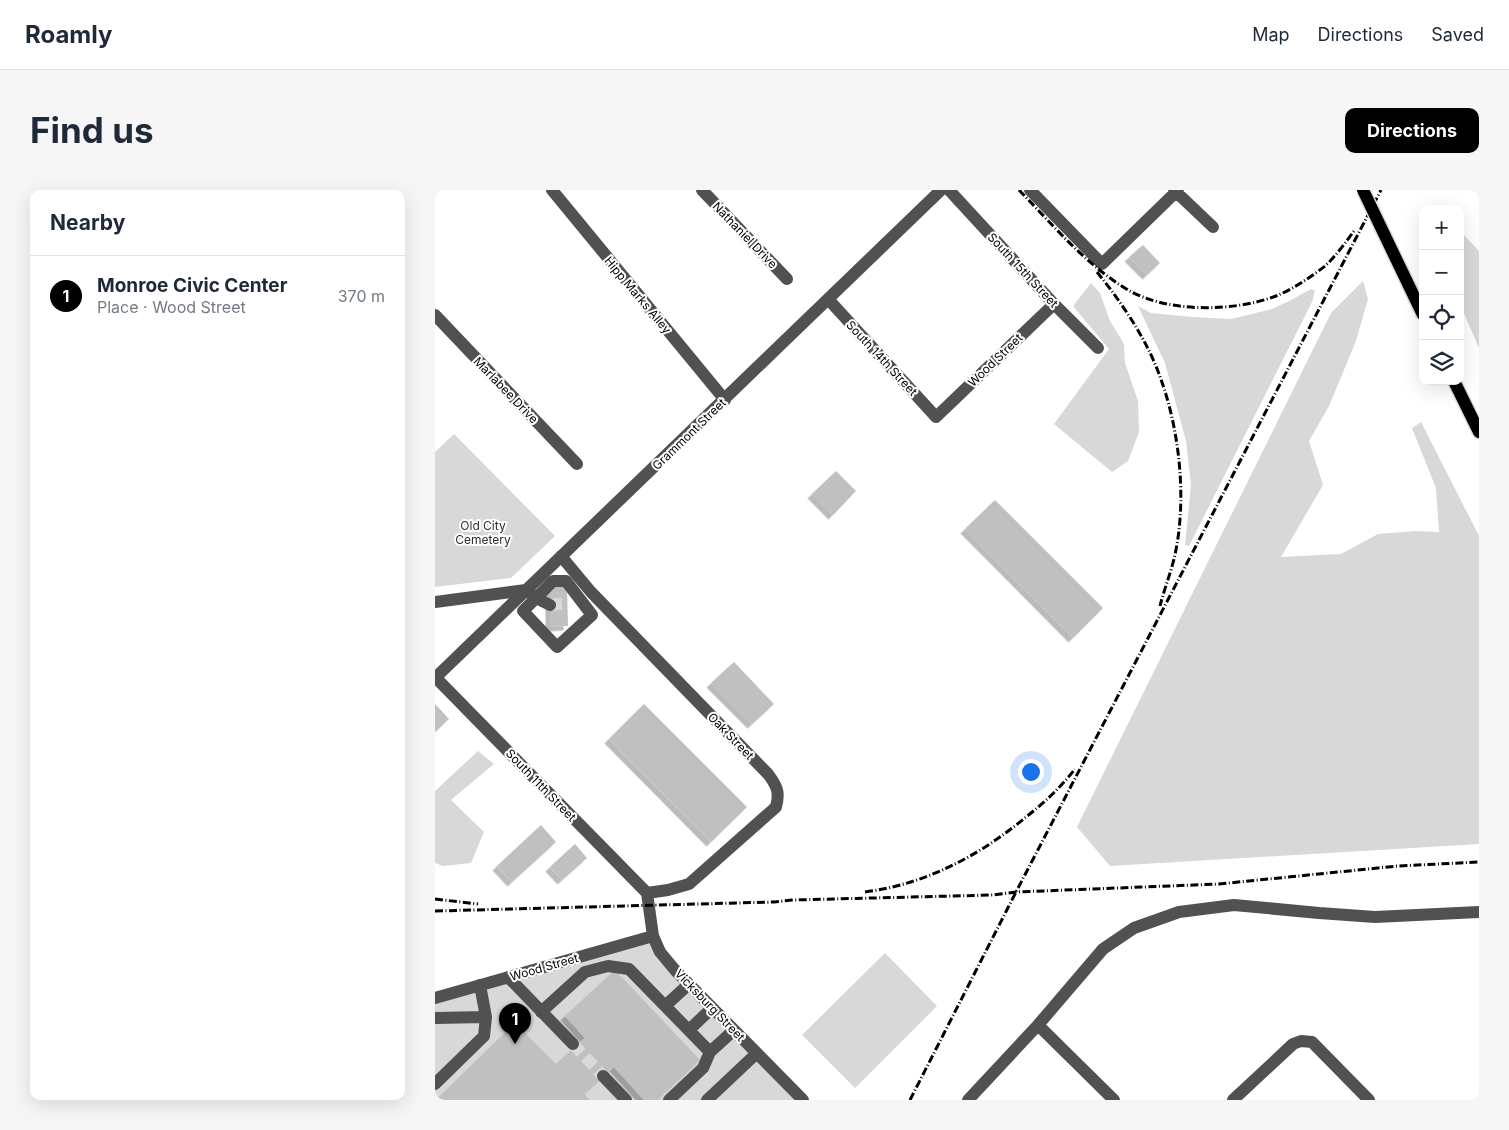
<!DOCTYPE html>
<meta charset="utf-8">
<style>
body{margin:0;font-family:Inter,sans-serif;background:#f6f6f7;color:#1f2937}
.controls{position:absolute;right:15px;top:15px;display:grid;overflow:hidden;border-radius:10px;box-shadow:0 5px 20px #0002}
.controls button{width:45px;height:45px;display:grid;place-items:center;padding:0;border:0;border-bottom:1px solid #e0e1e3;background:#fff;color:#1f2937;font:25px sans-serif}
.you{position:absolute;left:595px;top:581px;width:18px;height:18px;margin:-12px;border:4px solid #fff;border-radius:50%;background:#1a73e8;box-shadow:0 0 0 8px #1a73e833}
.badge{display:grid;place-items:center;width:32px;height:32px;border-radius:50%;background:#000;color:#fff;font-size:16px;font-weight:700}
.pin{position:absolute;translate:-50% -41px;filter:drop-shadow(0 1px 2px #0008)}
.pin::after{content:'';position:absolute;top:26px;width:18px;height:15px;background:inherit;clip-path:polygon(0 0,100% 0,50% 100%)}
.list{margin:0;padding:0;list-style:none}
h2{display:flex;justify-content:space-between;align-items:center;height:65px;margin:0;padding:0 20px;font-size:21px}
h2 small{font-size:16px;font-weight:400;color:#747a83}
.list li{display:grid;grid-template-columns:32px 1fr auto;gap:15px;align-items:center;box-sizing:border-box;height:80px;padding:0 20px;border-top:1px solid #e0e1e3}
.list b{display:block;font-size:19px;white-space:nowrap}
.list p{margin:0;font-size:16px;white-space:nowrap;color:#747a83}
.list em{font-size:16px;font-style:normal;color:#747a83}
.icon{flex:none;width:28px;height:28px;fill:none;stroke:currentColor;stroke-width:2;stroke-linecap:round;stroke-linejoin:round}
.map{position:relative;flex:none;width:1044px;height:910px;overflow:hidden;border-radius:10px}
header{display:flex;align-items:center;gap:30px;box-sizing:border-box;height:70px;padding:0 25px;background:#fff;border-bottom:1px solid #e0e1e3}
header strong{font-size:24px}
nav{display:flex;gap:28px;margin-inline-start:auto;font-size:18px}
.intro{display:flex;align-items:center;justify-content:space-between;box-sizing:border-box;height:120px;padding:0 30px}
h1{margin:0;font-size:35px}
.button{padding:12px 22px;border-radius:10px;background:#000;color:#fff;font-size:18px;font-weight:700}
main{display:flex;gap:30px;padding:0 30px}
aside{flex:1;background:#fff;border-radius:10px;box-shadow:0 5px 20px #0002}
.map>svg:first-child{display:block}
.green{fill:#d8d8d8}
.building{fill:#c0c0c0;filter:url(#shadow)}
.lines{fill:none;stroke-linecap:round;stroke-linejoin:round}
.minor-tunnel{stroke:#d9d9d9;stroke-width:12;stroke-dasharray:12 6;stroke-linecap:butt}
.major-casing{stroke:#dbdbdb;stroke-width:15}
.minor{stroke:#515151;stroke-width:12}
.major{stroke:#000;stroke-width:12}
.rail{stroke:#000;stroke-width:3;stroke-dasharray:8 2.5 1 2.5;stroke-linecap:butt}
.major-bridge-casing{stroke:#dbdbdb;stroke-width:15;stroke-linecap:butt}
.major-bridge{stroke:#000;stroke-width:12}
.labels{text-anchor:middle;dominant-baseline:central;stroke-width:4;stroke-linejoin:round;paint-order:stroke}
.street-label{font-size:12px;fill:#000;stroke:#fff}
.park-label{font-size:12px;fill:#2f2f2f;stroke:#fff}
</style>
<header>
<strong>Roamly</strong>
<nav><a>Map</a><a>Directions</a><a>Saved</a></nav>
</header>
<div class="intro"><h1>Find us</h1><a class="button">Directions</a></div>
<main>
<aside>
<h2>Nearby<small></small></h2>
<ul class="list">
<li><span class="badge">1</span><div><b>Monroe Civic Center</b><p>Place · Wood Street</p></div><em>370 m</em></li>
</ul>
</aside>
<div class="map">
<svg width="1044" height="910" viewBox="0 0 1044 910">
<defs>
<filter id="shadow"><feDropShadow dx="-4.5" dy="4.5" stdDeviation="0" flood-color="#0004"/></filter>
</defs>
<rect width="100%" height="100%" fill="#fff"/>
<path class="green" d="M1027,43L1044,61V158L1025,114V47Z
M928,91L933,109L921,151L894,216L874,251L888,295L846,367L906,364L943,344L981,341L1004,342L1001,298L977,238L986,232L1044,346V654L675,676L642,637L896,123Z
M656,93L665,103L675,131L689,154L690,173L703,211L704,242L693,271L677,282L619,234L674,159L638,116Z
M876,99L880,101L877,112L754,356L750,355L756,295L751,251L730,173L703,116L716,123L758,127L796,129L837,119L854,111Z
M19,244L120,346L76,388L0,397V262Z
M43,561L59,574L16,610L49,642L36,673L8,676L0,673V601Z
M218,746L225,762L368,910H0V808Z
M450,763L502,816L420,898L367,845Z"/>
<path class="building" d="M708,55L725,73L712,85L694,67Z
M401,281L421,301L398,325L377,304Z
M560,310L668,418L638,448L530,339Z
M132,396L133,436L115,437V397Z
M299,472L339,514L317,534L276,493Z
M0,514L14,529L0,542Z
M209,514L312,617L276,652L174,549Z
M106,635L121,652L77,692L62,676Z
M140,654L152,668L127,690L115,677Z
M180,780L265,870L222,910H209L179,877L149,904L155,910H1L80,833L121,874L150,848L130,826Z"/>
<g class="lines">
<path class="minor-tunnel" d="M115,415L133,413
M138,854L168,886"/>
<defs>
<path id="major" d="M1019,191L1044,242"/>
</defs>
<use href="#major" class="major-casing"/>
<path class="minor" d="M117,0L290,210
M267,0L352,89
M514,0L619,114L663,158
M595,0L667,74L743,0
M739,0L778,37
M393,109L501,227L619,114
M0,125L142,274
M126,366L156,402L333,584C342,596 345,602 341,617L254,694L233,700L212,703
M118,391H131L157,425L122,457L88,421Z
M95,403L101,408L115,415
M0,412L91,400
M0,487L212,703
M0,488L506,0
M212,703L218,746L225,762L240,780L368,910
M73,787L138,854
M0,808L218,746
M230,816L254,794
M106,822L150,782L173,776L194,779L275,862L299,840
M0,828L51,827
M603,835L679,910
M254,840L277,818
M168,886L191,910
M0,894L49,846L51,827L45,795
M234,910L268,878L275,862
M272,910L322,863
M533,910L603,835L668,759L699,738L744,722L799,715L884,723L940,727L1044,722
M798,910L858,854L866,851L877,852L934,910"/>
<use href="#major" class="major"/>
<path class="rail" d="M584,0C618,35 651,75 693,100C733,123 799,122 841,106C858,99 876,87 890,76C901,66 910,53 919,41
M662,82C679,103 696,127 709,151C742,211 755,302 739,369C735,385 729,400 725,416
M430,702C491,694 544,666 591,627C609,613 626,597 640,579
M0,709L43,714
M0,721L339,712L357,710L558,705L581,702L784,694L963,676L1044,672
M475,910L581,702L946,0"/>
<defs>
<path id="major-bridge" d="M928,0L988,125"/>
</defs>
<use href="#major-bridge" class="major-bridge-casing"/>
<use href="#major-bridge" class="major-bridge"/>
</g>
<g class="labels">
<g class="street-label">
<text transform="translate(310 45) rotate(46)">Nathaniel Drive</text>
<text transform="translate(588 80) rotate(47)">South 15th Street</text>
<text transform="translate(203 105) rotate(50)">Hipp Marks Alley</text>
<text transform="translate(447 168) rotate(47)">South 14th Street</text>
<text transform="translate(560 170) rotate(-44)">Wood Street</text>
<text transform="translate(71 200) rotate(46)">Marlabee Drive</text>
<text transform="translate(254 244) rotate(-44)">Grammont Street</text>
<text transform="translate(296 546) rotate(46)">Oak Street</text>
<text transform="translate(106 595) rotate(46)">South 11th Street</text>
<text transform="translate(109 777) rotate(-16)">Wood Street</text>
<text transform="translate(275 815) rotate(46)">Vicksburg Street</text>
</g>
<g class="park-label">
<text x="48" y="335">Old City<tspan x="48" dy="14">Cemetery</tspan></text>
</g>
</g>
</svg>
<div class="controls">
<button>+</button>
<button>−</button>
<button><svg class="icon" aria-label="locate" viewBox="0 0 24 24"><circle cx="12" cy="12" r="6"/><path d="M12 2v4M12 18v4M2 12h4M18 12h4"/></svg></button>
<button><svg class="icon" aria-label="layers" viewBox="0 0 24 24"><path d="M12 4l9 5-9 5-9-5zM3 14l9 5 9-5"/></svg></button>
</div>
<div class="you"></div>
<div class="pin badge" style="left:80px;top:854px">1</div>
</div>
</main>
